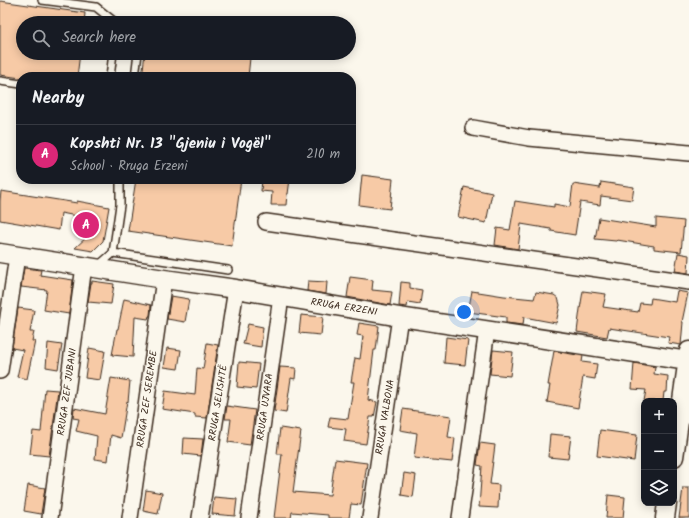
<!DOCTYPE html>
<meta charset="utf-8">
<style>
body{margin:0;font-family:Kalam,sans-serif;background:#20242c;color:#f1f3f6}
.controls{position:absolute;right:12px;bottom:12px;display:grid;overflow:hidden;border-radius:8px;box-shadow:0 2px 10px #0003}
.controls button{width:36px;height:36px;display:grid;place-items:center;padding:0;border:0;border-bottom:1px solid #363941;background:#171b24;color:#f1f3f6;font:20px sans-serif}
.you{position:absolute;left:464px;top:312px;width:14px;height:14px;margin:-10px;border:3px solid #fff;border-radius:50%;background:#1a73e8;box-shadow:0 0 0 6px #1a73e833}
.badge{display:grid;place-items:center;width:26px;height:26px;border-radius:50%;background:#db2777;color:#fff;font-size:13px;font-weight:700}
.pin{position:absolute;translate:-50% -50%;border:2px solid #fff;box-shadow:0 1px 4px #0006}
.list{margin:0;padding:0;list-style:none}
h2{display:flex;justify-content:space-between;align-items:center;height:52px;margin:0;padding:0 16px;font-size:17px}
h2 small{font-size:13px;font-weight:400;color:#9ea1a6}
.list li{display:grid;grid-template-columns:26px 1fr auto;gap:12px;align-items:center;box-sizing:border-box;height:60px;padding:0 16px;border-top:1px solid #363941}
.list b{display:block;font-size:15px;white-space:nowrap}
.list p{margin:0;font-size:13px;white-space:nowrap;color:#9ea1a6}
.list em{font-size:13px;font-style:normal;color:#9ea1a6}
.icon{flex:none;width:22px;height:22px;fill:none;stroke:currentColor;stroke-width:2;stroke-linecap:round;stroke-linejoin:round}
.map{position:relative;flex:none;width:689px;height:518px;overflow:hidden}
.search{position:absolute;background:#171b24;box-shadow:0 2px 10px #0003;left:16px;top:16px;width:340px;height:44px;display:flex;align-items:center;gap:10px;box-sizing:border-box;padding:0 14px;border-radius:22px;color:#9ea1a6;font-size:15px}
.panel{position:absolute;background:#171b24;box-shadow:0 2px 10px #0003;left:16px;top:72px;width:340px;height:112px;border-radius:16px}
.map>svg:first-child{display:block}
.building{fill:#f7caa6;stroke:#3b2a1e}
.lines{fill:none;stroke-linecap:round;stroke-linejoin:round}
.service-casing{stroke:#3b2a1e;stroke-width:10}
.minor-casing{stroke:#3b2a1e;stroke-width:18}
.tertiary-casing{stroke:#3b2a1e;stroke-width:21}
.service{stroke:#fbf7ec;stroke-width:7}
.minor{stroke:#fbf7ec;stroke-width:15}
.tertiary{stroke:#fbf7ec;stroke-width:18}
.labels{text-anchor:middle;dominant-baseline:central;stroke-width:3;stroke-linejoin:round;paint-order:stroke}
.street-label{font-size:10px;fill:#3b2a1e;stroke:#fbf7ec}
</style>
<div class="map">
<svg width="689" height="518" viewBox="0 0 689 518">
<rect width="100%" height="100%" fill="#fbf7ec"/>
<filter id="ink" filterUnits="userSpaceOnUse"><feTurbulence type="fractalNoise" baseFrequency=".025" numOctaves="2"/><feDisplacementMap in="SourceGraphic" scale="8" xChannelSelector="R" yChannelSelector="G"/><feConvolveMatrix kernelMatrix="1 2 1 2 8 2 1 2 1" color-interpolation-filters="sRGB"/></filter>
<g filter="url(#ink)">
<path class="building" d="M0,1L85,13L84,23H23V53H80L77,77H21V78L0,75Z
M145,53H214L250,58L248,77H142Z
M362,175L393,179L390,209L359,205Z
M136,179H241L232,246L128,231Z
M262,179H290L288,194H287L286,205H271L272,192L261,191Z
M601,182L634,187L632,200L601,196L600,205L580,202L575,235L551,231V229L521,224L518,249L495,245L497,228L510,230L515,201L554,207V204L570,207L573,184L600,188Z
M464,187L492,193L486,223L458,217Z
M1,191L71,202L77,203V201L109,207L103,241L93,251L75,248L89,235L92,219L61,213L59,230L0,220V201Z
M599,218L656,227V218L684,221L681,252L654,249V246L617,240L616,241L595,239Z
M678,253L689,255L688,273L675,271Z
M24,268L41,270L40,275L73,280L69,314L44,310L47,290L21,287Z
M350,277L373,280L372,290L392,292L390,305L347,297Z
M92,281L114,284L111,304L88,302L91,283H92Z
M308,281L327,282L326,294L307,291Z
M401,282L410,283V288L422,290L420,304L408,302L407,307L399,306Z
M472,291L504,296L534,299L536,292L554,295L558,298L560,305L556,323L524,317L523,325L506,323V317L468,312Z
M583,291L606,294L603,307L638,312L640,303L650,304L651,298L675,302L677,291L688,293L682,322H683L681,345L668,343L669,337L609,328L607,337L577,332L580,309Z
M171,296L189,299L185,322L167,319Z
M124,299L151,305L150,316H149L148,319L135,317L133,357L112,355L117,329H118Z
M18,308L34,310L30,332H34L32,341H35L27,379L17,377L23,350L12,348Z
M301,315L323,317L321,335L299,333Z
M359,323L379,326L376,350H374L368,400L377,402L374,417H370L366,444L344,441L346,429L328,427L330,417L348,419L354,382H351L355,358L360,359L363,336L357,335Z
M248,324L263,327L261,347L243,344Z
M446,337L468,340L465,365L444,363Z
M48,343L62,345L58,369L46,367Z
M207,343L218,345L207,418L195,417V414L162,409L165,391L195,395L197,368L203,369Z
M89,348L105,351L100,380L85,378Z
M167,348L181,350L178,369L164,367Z
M493,350L513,352L510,376L490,374Z
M554,351L583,356L582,362L597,364L595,379L583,377L578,408L547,402L550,385H548Z
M239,362L259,364L256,389L237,387Z
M634,363L655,367L654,374L668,376L667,392H664L663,401H644L646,390L632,389Z
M280,367L296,368L295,379L291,378L286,413L274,411Z
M111,378L130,381L128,402L127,401L121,438L111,435L108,461L95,459L97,436L76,431L79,419L73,418L74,408L105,414Z
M45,389L58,390L49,456L30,454L33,431L41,432Z
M227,406L255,410L250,445L228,442L231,419H225Z
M403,409L451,416L448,437L455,438L452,462L414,458L417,433L400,430Z
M280,428L301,431L293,492L330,495L335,459L367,463L361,505L351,504L349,518H328V515L292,512L291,518H274L282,454H277Z
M600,430L637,435L634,461L597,456Z
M550,434L571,436L568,459L548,457Z
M184,438L203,439L201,456L183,454Z
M480,443L495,445L490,484L499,485L498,508L479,507L482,466L477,465Z
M404,473L416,475L413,497L401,495Z
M28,485L45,488L41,514L24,511Z
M683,488H689V518H679Z
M146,490L162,493L158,514L143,511Z
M608,495L625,497L623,518H606Z
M214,497L237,499L235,516L212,514Z"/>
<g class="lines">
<defs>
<path id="service" d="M42,0L96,7L116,23
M110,77L113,53
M135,77L138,53
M0,81L21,84
M113,253L228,270
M97,267L113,253L120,205V179"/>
<path id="minor" d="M473,128L529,138L689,153
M266,222L689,282
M0,371L17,256
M50,518L84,266
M130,518L164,279
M200,518L236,289
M249,518L281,297
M370,518L400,317
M460,518L487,330"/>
<path id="tertiary" d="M0,253L164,279L236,289L400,317L688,361
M674,457L689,351
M665,518L667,503"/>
</defs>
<use href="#service" class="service-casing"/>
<use href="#minor" class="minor-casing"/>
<use href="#tertiary" class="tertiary-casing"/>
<use href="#service" class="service"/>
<use href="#minor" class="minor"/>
<use href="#tertiary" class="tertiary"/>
</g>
</g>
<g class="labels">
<g class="street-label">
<text transform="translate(344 307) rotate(9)">RRUGA ERZENI</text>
<text transform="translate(67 392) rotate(-82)">RRUGA ZEF JUBANI</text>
<text transform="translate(147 399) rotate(-82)">RRUGA ZEF SEREMBE</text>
<text transform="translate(218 403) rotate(-81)">RRUGA SELISHTË</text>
<text transform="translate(265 407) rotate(-82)">RRUGA UJVARA</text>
<text transform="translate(385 417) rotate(-81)">RRUGA VALBONA</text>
</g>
</g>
</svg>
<div class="controls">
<button>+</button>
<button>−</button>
<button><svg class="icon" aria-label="layers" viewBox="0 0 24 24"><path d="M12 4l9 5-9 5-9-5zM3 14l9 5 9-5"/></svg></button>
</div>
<div class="you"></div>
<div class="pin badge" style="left:86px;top:225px">A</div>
<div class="search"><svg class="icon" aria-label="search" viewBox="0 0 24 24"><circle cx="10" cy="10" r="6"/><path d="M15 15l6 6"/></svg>Search here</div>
<section class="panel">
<h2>Nearby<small></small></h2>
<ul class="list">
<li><span class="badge">A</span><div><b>Kopshti Nr. 13 &quot;Gjeniu i Vogël&quot;</b><p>School · Rruga Erzeni</p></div><em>210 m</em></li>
</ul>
</section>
</div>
